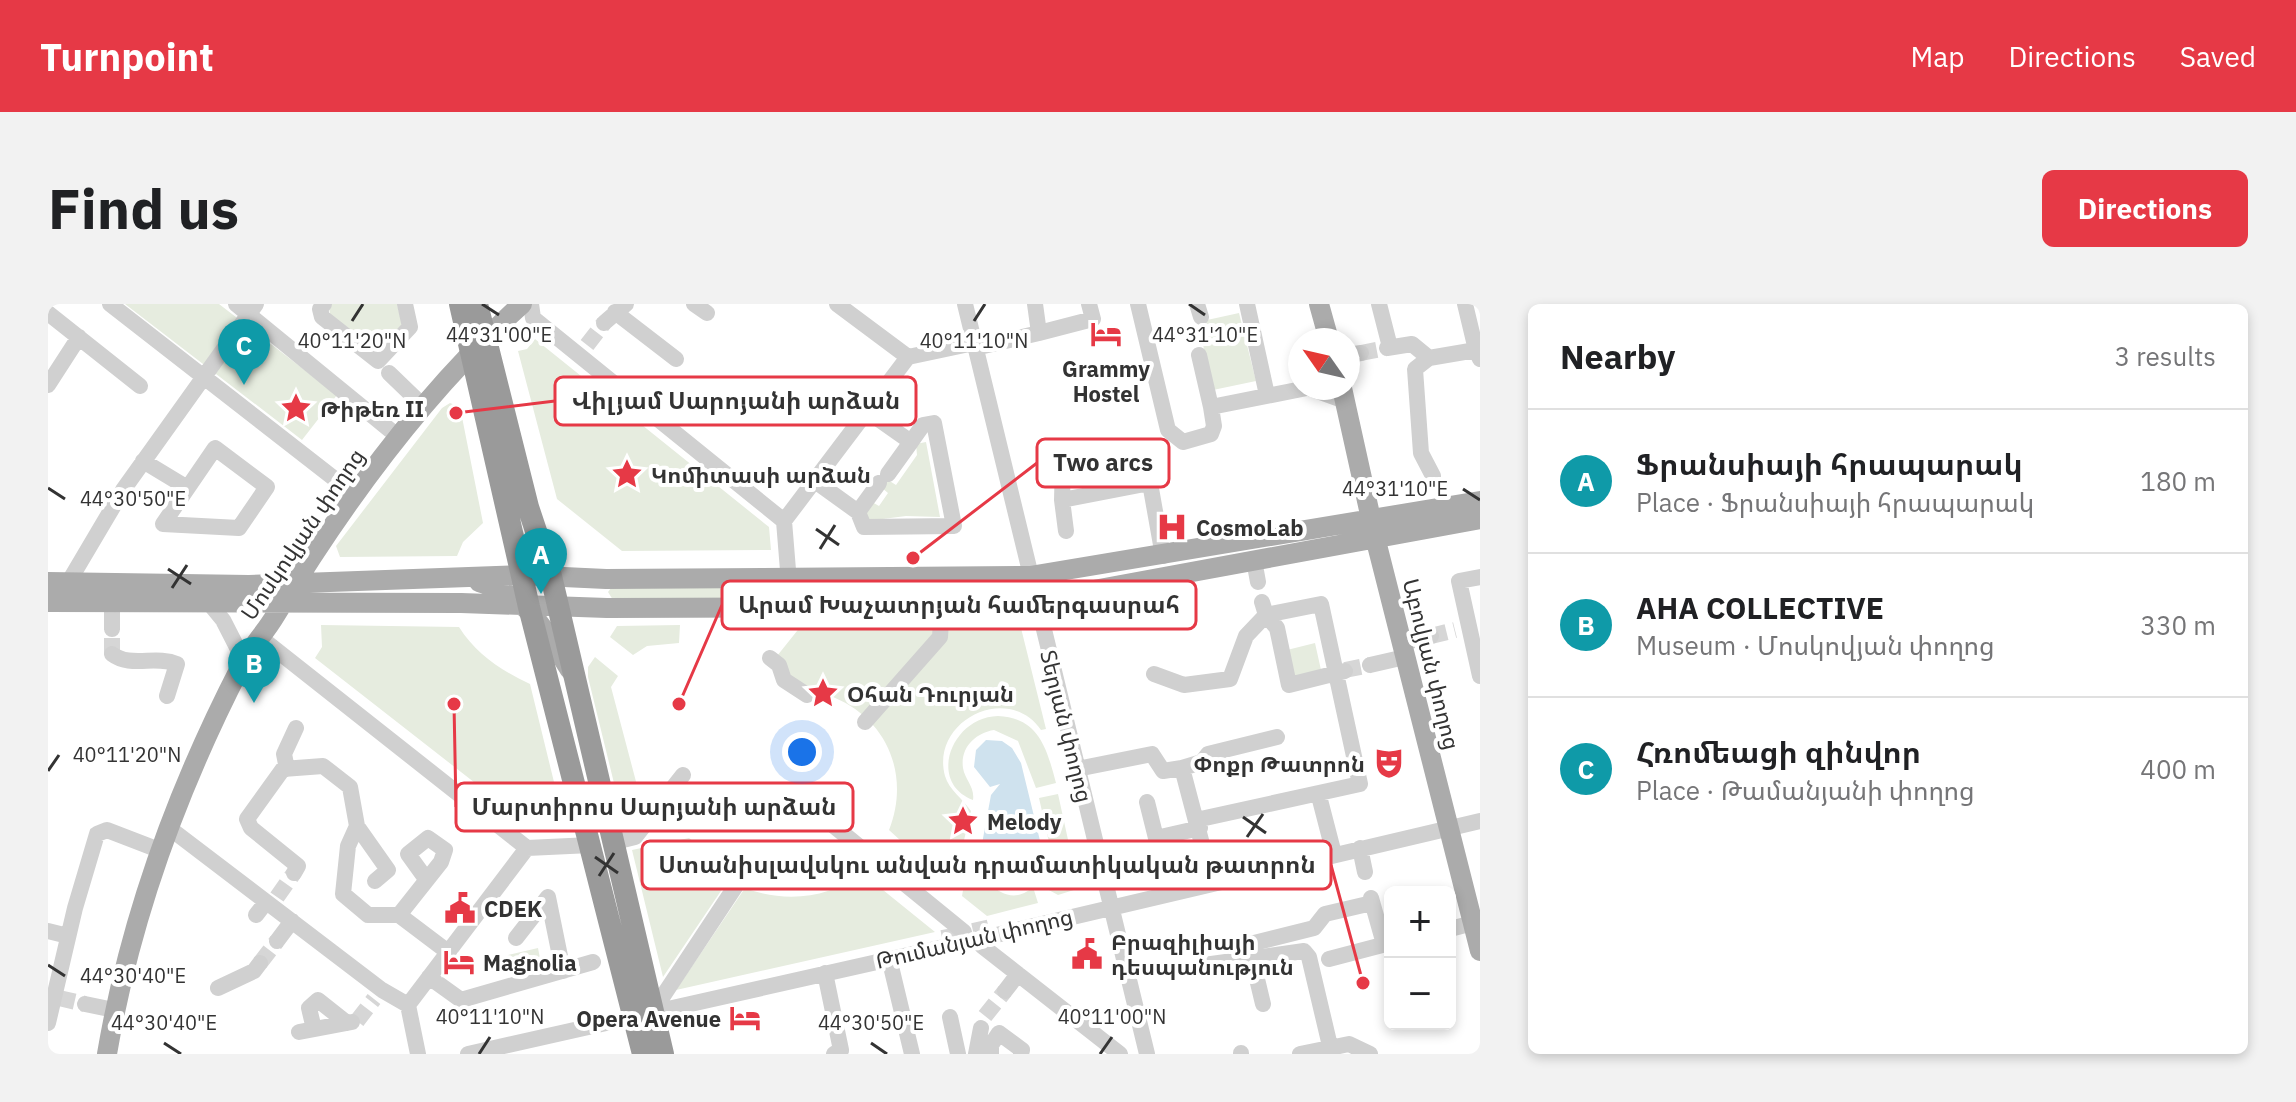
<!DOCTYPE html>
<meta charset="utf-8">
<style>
body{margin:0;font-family:"IBM Plex Sans","Noto Sans Armenian",sans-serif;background:#f2f2f2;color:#202124}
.controls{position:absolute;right:24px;bottom:24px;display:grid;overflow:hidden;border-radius:12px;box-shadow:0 4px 12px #0003}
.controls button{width:72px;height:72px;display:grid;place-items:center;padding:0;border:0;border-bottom:2px solid #e0e0e0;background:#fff;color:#202124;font:40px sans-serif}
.compass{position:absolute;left:1240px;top:24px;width:72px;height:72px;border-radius:50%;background:#fff;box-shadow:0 4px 12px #0003;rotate:304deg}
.you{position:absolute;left:754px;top:448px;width:28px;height:28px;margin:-20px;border:6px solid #fff;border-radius:50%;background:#1a73e8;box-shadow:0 0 0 12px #1a73e833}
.badge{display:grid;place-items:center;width:52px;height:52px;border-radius:50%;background:#e63946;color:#fff;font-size:26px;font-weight:700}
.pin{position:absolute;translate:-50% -66px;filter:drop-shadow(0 2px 4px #0008)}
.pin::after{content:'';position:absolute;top:42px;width:28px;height:24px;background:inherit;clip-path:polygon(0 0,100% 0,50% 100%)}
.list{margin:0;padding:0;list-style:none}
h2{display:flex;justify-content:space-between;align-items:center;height:104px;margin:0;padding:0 32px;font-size:34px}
h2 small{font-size:26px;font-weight:400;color:#757577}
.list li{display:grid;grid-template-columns:52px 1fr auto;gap:24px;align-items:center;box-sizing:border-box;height:144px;padding:0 32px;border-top:2px solid #e0e0e0}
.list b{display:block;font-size:30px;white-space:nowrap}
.list p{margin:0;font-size:26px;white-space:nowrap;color:#757577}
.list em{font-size:26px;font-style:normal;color:#757577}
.map{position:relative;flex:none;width:1432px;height:750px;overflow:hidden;border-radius:12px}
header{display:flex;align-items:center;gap:48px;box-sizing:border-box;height:112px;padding:0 40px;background:#e63946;color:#fff}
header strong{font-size:38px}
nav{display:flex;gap:44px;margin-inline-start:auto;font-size:28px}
.intro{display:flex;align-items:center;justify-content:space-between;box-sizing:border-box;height:192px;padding:0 48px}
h1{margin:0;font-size:56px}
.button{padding:20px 36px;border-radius:12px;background:#e63946;color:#fff;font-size:28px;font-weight:700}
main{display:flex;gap:48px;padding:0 48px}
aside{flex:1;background:#fff;border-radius:12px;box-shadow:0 4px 12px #0003}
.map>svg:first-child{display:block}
.green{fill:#e6ecdf}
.water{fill:#cfe2ee}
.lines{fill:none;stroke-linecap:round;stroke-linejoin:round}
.minor-tunnel{stroke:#d6d6d6;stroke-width:16;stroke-dasharray:16 8;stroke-linecap:butt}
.minor{stroke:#d0d0d0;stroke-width:16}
.major{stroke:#ababab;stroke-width:20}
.highway{stroke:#9a9a9a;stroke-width:22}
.ticks{fill:none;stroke:#333;stroke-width:3}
.labels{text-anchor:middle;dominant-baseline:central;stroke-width:8;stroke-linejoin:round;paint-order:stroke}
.poi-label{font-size:22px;font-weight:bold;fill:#333;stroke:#fff;text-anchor:start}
.street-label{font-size:22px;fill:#333;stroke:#fff}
.ticks-label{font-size:20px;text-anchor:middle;fill:#333;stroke:#fff;stroke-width:8;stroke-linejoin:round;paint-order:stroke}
.leader{fill:none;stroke:#e63946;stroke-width:3}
.callout-dot{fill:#e63946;stroke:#fff;stroke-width:3}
.callout{fill:#fff;stroke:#e63946;stroke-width:3}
.callout-label{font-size:24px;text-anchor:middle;font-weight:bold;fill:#333}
</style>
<header>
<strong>Turnpoint</strong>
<nav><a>Map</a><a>Directions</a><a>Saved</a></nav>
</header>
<div class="intro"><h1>Find us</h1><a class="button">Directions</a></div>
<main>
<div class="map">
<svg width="1432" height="750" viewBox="0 0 1432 750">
<rect width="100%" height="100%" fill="#fff"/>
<path class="green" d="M77,0H171L289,91L254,136Z
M281,0H349L355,24L329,50L282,12Z
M1191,9L1208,77L1165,86L1150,18Z
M487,35L721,223L723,246L574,247L509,195L470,47L479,45Z
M402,99L412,103L435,219L415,238L409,252L292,253L288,242L394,104Z
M878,138L892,213L858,212L819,217L816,209L824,198L831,202L840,189L834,184L840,176L848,181L869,151L868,140Z
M731,283L734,289L729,295L565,296L560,288L563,284Z
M273,321L411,323C428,350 454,367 482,380L517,523L486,525L267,354L274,343Z
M632,321L631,339L599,342L585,351L562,333L569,322Z
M753,322L973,324L998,425L993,426C960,378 882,417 897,472C901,486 915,495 923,507L905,582L855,547L853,537L841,526C862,473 841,416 785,393C771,387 751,387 740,374C735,368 732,358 729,352Z
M1267,339L1273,366L1245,373L1239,346Z
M547,353L570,372L563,383L595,504L586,518L577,524L540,373V363Z
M950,412C991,414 999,445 1008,479L988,484L970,437L946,426C928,429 912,443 915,464C917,476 927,483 925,496C879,479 903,413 950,412Z
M1010,490L1024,554L1003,547L991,494Z
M641,534C658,545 666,563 681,575L615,673L584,546Z
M1002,554L1025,563L1029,585L1010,591L999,585L1003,577L1011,580L1016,573L1001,567Z
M919,563C938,573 958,607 985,583L990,599L939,612L914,592Z
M814,569L887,628L628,686L697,584C736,599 781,595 814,569Z
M490,644L493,660L459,668L456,652Z"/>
<path class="water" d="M938,436L954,437L964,444L973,459L995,549L987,570L970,580L946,576L931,556L943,491L952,480L942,483L926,463L928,446Z"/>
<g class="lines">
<path class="minor-tunnel" d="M539,41L556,19
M1313,49L1339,44
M1383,332L1407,326
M64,350V325
M1297,366L1322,361
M229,593L246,569
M925,627L947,622
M894,634L910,631
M212,659L229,637
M11,694L37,700
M937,712L957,687
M309,717L326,695"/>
<path class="minor" d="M62,0L297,183
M188,0L342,126
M276,0L272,5L274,13L330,57L362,23L357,0
M483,0L485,14L736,217L743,303
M646,0L659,9
M789,0L860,53
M917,0L1099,750
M1090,0L1120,126L1135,138L1163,130L1166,122L1163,103L1259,84
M1149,0L1153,13
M1199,0L1219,91
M1331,0L1342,43
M1417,0L1428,46
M567,8L628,55
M0,9L92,82
M556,19L578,0
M991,29L1045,15L1041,0
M927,44L991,29L987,0
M1339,44L1364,40L1381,54L1428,46L1432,55
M1151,51L1163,103
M1300,51L1313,49
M1381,54L1367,65L1373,149L1385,172
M341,69L369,96
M0,81L31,33
M1261,84L1297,97
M167,144L219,183L191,224L115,220Z
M95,157L138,183
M1015,158L1014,196L1018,227
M840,170L863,138
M767,177L810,208L816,223L906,222L886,119L875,121L863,138L819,107
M1080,181L1107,161
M1014,196L1102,179L1115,252
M810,208L831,179
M736,217L860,53L926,39
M1206,256L1210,278
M1432,273L1411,277L1432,372
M20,279L75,186L208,0
M64,298V325
M1214,298L1218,311L1229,324L1241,381L1297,367
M161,299L175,316L196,357
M213,334L479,544L543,541
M1354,339L1383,332
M64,350C82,364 108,351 129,360L119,392
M722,354L731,361L736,376L759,391
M1322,361L1357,353
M1106,370L1136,381L1182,375L1198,332L1218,311L1273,300L1312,480L1148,516
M817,418L892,333L893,317
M1134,464L1154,458L1160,450L1229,433
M239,465L236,450L248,424
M1029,465L1104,450L1115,467L1134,464L1164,578
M743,487L916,628
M620,490L635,471
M1271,492L1286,550
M1099,498L1108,534L1152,524
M612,501L657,520
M309,522L340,566L327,577
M120,523L334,686L360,701
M563,539L587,533L616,496
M1312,544L1317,568
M246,569L250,562L203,524L199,515L235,465L275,462L302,483L309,522L300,542L295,590L320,611H351L400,648
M1323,594L1336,640
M208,611L218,598
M351,611L393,558L397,546L380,534L360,550L378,575
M1402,625L1425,619
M0,627L20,632
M468,634L500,593L515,667
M229,637L244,617
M1202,640L1266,624L1277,610L1324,599
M934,642L1072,750
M841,654L864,750
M1204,654L1215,700
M1281,655L1342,639
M1156,661L1256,647L1261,653L1282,742
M777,669L793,746L786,750
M381,673L413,696L545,658
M170,684L206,667L212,659
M957,687L970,670
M615,692L693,574
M37,700L66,706
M360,701L479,544
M360,701L370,750
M902,713L910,750
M0,719L27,604L49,530L59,526L111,546
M266,725L261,704L270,696L299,719
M251,728L304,718
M1193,749V750
M420,750L927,636L1432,517
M928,750L933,724
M943,750V741L951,729L974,746L973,750
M1252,750L1301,740L1322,750"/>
<path class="major" d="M1271,0L1281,36
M1294,84L1327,233L1432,647
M0,278L201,281L473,271L558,275L982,272L1432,197
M431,278C479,291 497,326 522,366
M0,298L413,299L559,304L954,303L1432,215
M59,750C82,615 130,484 193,362C202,344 217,329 227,312C295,199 375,89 474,0"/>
<path class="highway" d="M412,0L481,303L595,750
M429,0L480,203L503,272L615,750"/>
</g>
<path class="ticks" d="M434,0L451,11M1141,0L1157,11M304,17L315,0M926,17L937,0M0,184L17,195M1415,185L1432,196M768,225L791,241M772,245L787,221M120,265L143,280M124,284L139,261M0,467L11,451M1195,513L1218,529M1199,533L1215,510M547,553L570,569M551,572L566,549M0,661L17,672M116,739L133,750M823,739L839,750M431,750L442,733M1052,750L1064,733"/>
<defs>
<symbol id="hotel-bare" viewBox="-9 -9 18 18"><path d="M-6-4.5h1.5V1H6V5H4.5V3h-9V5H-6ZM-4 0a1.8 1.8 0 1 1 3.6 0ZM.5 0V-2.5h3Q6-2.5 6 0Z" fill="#e63946" stroke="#fff" stroke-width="2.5" paint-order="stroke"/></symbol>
<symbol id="sight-bare" viewBox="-9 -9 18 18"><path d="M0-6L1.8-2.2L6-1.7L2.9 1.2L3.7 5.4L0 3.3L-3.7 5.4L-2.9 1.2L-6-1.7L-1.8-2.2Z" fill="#e63946" stroke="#fff" stroke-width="2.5" paint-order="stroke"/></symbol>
<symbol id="hospital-bare" viewBox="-9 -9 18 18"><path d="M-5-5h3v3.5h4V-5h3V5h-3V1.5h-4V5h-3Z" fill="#e63946" stroke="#fff" stroke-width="2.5" paint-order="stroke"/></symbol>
<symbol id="theatre-bare" viewBox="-9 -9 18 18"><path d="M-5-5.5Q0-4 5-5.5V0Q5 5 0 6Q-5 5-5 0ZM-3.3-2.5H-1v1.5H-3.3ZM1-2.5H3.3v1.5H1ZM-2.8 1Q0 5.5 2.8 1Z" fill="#e63946" stroke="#fff" stroke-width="2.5" paint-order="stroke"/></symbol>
<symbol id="civic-bare" viewBox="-9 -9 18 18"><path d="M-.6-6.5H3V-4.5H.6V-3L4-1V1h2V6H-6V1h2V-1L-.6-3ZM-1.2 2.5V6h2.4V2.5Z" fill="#e63946" stroke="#fff" stroke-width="2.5" paint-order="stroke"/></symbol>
</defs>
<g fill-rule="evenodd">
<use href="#hotel-bare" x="1036" y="8" width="44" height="44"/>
<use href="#sight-bare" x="226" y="82" width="44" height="44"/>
<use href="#sight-bare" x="557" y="148" width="44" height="44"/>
<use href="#hospital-bare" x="1102" y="201" width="44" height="44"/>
<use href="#sight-bare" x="753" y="367" width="44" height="44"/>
<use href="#theatre-bare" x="1319" y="437" width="44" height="44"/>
<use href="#sight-bare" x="893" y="495" width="44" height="44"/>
<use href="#civic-bare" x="390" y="582" width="44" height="44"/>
<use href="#civic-bare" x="1017" y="628" width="44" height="44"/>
<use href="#hotel-bare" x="389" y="636" width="44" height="44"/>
<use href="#hotel-bare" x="675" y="692" width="44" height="44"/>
</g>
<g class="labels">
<g class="poi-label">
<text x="1058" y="64" text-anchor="middle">Grammy<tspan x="1058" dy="25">Hostel</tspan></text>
<text x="272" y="104">Թիթեռ II</text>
<text x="603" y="170">Կոմիտասի արձան</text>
<text x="1148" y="223">CosmoLab</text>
<text x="799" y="389">Օհան Դուրյան</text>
<text x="1317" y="459" text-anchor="end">Փոքր Թատրոն</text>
<text x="939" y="517">Melody</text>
<text x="436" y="604">CDEK</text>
<text x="1063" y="637">Բրազիլիայի<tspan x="1063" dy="25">դեսպանություն</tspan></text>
<text x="435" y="658">Magnolia</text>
<text x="673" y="714" text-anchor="end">Opera Avenue</text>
</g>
<g class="street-label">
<text transform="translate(254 230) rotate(-56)">Մոսկովյան փողոց</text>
<text transform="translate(1384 360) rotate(76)">Աբովյան փողոց</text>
<text transform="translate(1019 422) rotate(76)">Տերյան փողոց</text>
<text transform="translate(926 634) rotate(-13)">Թումանյան փողոց</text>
</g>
</g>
<g class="ticks-label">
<text x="451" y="38">44°31'00"E</text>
<text x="1157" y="38">44°31'10"E</text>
<text x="304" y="44">40°11'20"N</text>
<text x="926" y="44">40°11'10"N</text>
<text x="1347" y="192">44°31'10"E</text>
<text x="85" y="202">44°30'50"E</text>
<text x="79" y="458">40°11'20"N</text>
<text x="85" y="679">44°30'40"E</text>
<text x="442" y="720">40°11'10"N</text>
<text x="1064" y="720">40°11'00"N</text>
<text x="116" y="726">44°30'40"E</text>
<text x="823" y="726">44°30'50"E</text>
</g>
<path class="leader" d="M408 109L507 97M865 254L989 159M631 400L674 301M406 400L408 503M1315 679L1283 561"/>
<g class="callout-dot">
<circle cx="408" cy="109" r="8"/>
<circle cx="865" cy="254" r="8"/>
<circle cx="631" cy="400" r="8"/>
<circle cx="406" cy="400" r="8"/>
<circle cx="1315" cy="679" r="8"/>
</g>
<g class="callout">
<rect x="507" y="73" width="361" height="48" rx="8"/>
<rect x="989" y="135" width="132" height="48" rx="8"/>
<rect x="674" y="277" width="474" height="48" rx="8"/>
<rect x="408" y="479" width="397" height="48" rx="8"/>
<rect x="594" y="537" width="689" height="48" rx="8"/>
</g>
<g class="callout-label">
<text x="688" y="105">Վիլյամ Սարոյանի արձան</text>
<text x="1055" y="167">Two arcs</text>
<text x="911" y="309">Արամ Խաչատրյան համերգասրահ</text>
<text x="606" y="511">Մարտիրոս Սարյանի արձան</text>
<text x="939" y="569">Ստանիսլավսկու անվան դրամատիկական թատրոն</text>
</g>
</svg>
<div class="controls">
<button>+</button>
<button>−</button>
</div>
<svg class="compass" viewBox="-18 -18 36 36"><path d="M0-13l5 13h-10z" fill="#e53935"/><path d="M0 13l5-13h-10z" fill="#757577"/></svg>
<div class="you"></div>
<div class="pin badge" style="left:493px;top:290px;background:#0f9aa8">A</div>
<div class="pin badge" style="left:206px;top:399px;background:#0f9aa8">B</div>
<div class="pin badge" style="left:196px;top:81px;background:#0f9aa8">C</div>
</div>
<aside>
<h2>Nearby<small>3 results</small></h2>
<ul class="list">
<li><span class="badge" style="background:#0f9aa8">A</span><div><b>Ֆրանսիայի հրապարակ</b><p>Place · Ֆրանսիայի հրապարակ</p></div><em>180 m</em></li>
<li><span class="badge" style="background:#0f9aa8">B</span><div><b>AHA COLLECTIVE</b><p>Museum · Մոսկովյան փողոց</p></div><em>330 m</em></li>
<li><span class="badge" style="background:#0f9aa8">C</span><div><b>Հռոմեացի զինվոր</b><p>Place · Թամանյանի փողոց</p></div><em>400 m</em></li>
</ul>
</aside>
</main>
